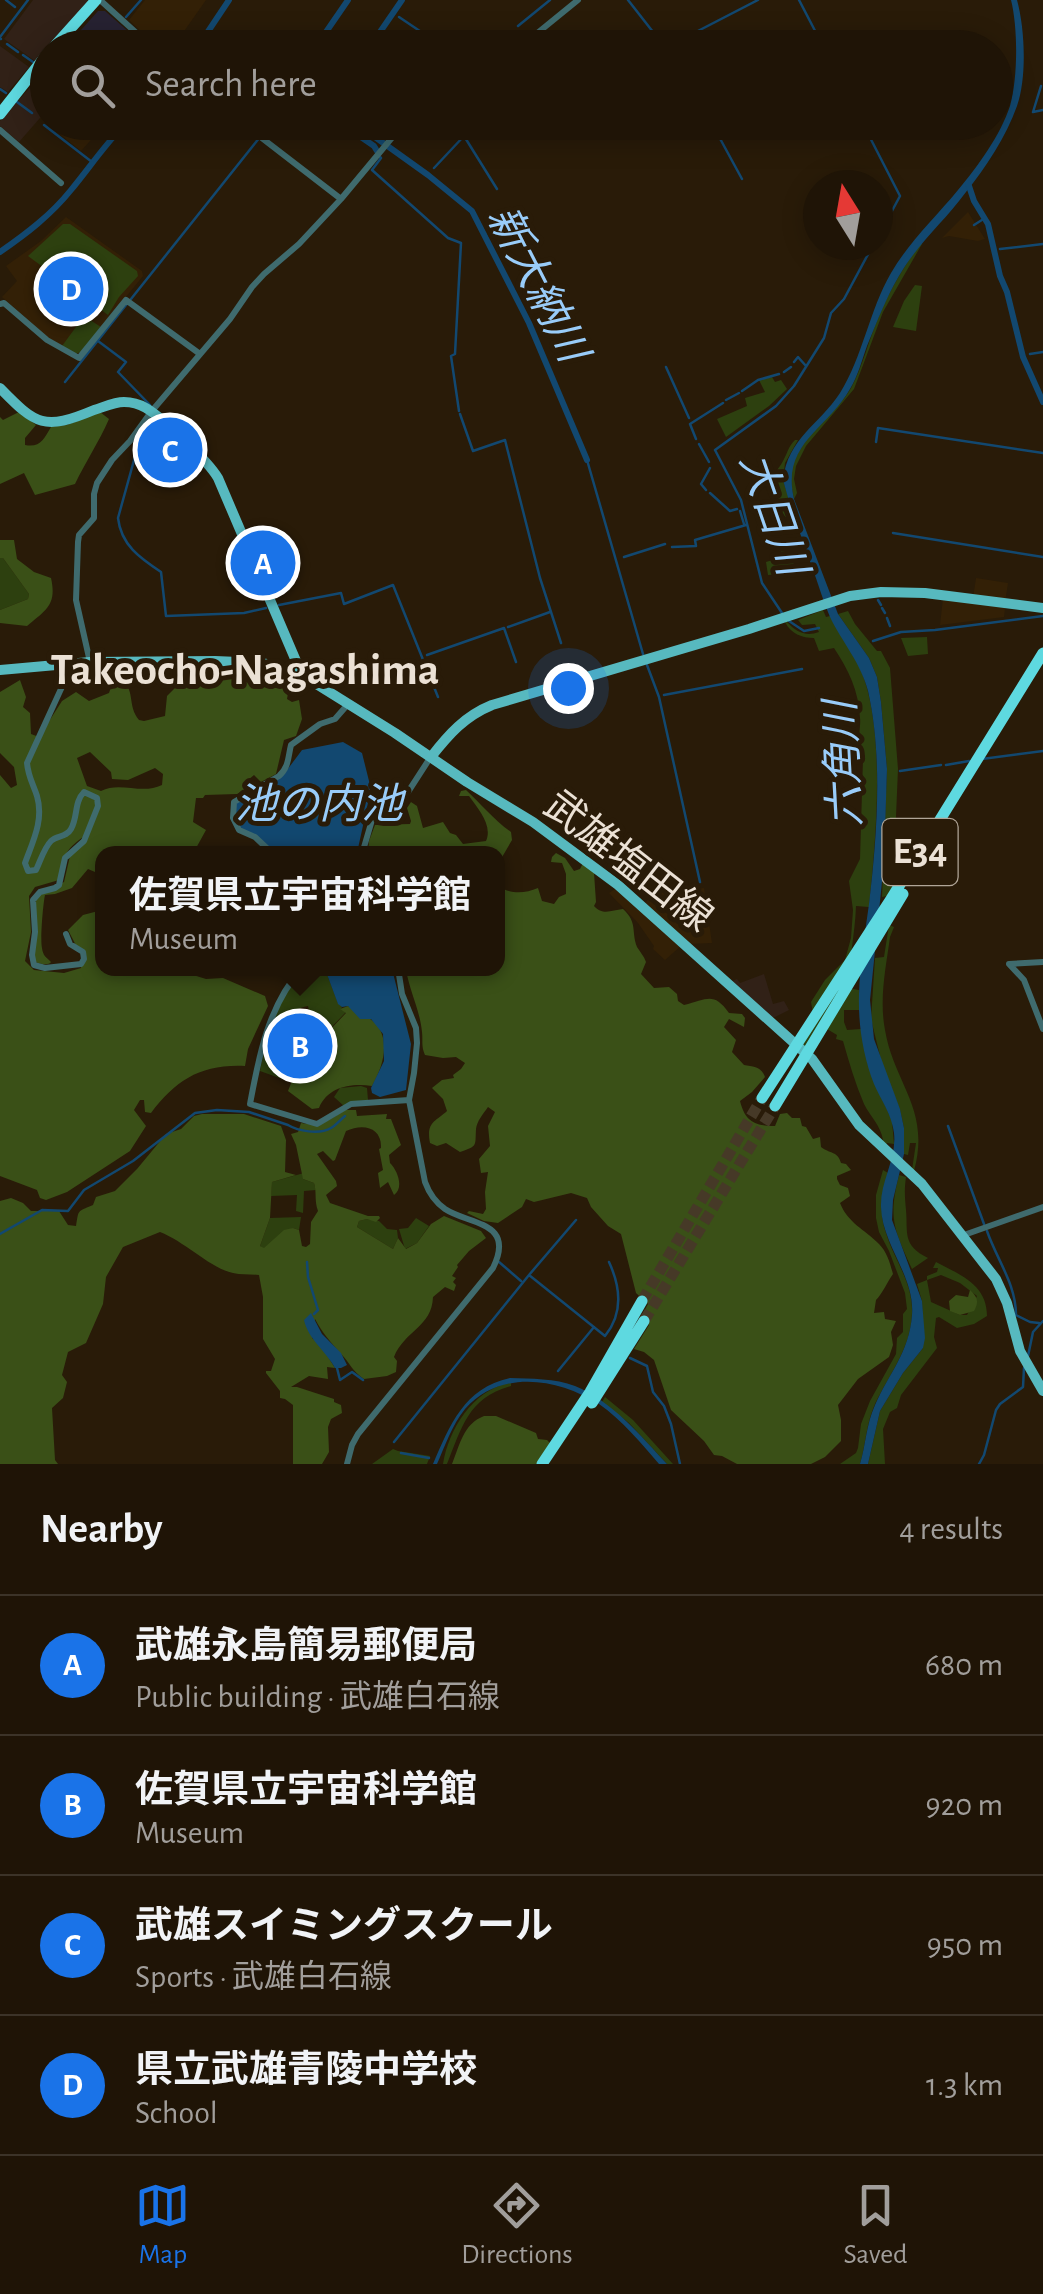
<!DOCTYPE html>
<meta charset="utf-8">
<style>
body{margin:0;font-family:"Alegreya Sans","Noto Sans JP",sans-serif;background:#2c2114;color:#f1f3f6}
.compass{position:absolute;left:803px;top:170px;width:90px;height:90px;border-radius:50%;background:#1f1406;box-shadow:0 5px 25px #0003;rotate:349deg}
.you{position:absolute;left:568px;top:688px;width:35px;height:35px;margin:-25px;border:8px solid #fff;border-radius:50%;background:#1a73e8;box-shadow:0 0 0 15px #1a73e833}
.badge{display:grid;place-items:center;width:65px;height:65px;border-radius:50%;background:#1a73e8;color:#fff;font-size:32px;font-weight:700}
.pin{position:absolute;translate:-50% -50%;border:5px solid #fff;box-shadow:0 2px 10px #0006}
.popup{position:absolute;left:95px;top:846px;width:410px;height:130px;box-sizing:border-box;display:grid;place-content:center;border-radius:20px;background:#1f1406;filter:drop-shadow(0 2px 8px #0005);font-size:32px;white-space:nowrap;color:#a19e9b}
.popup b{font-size:38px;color:#f1f3f6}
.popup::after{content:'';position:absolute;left:50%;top:100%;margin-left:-20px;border:20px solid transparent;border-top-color:#1f1406}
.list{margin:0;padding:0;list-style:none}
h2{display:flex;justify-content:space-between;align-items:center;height:130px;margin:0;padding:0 40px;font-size:42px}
h2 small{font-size:32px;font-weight:400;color:#a19e9b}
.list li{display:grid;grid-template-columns:65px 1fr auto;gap:30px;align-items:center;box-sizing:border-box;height:140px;padding:0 40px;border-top:2px solid #3c3328}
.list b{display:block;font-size:38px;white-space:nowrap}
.list p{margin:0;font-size:32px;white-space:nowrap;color:#a19e9b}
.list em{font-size:32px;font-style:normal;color:#a19e9b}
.icon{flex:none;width:55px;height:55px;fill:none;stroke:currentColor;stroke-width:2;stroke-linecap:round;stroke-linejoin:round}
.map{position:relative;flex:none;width:1043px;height:1464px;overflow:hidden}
.search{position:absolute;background:#1f1406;box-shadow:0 5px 25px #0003;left:30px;right:30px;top:30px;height:110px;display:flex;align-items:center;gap:25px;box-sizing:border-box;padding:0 35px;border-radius:55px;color:#a19e9b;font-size:38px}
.sheet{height:690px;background:#1f1406}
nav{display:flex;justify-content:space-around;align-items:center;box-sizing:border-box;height:140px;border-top:2px solid #3c3328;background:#1f1406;font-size:28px;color:#a19e9b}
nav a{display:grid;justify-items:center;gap:5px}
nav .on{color:#1a73e8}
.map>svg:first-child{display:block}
.commercial{fill:#312117}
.built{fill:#332006}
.medical{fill:#272232}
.green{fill:#2d400f;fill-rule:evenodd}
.forest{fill:#3a5017;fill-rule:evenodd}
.water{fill:#124870}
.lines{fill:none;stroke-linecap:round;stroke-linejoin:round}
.stream{stroke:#124870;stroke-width:2.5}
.river{stroke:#124870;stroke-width:6}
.highway-tunnel{stroke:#463927;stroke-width:11;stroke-dasharray:11 5.5;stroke-linecap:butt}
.minor{stroke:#3f6b6e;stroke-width:6}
.major{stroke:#57b9bf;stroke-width:10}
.highway{stroke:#5ed9e0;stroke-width:11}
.labels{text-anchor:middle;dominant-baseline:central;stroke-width:10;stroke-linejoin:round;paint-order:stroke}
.shield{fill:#291b08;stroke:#b1a698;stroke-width:2.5}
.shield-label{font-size:38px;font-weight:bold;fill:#ebe1d5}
.street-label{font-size:40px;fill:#ebe1d5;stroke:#291b08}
.water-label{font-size:42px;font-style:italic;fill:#99ccf9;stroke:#291b08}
.quarter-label{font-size:45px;font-weight:bold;fill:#ebe1d5;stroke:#291b08}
</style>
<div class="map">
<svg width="1043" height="1464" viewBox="0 0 1043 1464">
<rect width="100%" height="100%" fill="#291b08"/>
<path class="commercial" d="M33,0H87L88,2L35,61L4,39Z
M0,46L29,67L8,92L0,87Z
M41,75L47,81V110L19,142L0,126V121Z
M764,974L773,1004L784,1001L789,1010L775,1017L769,1018L730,982L737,979L740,983Z"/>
<path class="built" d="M145,0H206L173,47H157L129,20Z
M47,117L48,122L106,123L81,151L43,121Z
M968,212L985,239L978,241L949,236L942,238Z
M66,217L142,271L143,276L81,352L75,354L48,338L2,297L17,281L6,266L41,241Z
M976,578L1008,583L1005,603L973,598Z
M943,598L1005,608L1004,617L940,625Z
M704,888L712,943L689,944L644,905L651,895L658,892Z
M615,889L682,945L665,960L653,949L654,946L638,923L609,893Z"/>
<path class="medical" d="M98,11H105L146,47L65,48Z"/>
<path class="green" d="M63,224H70L137,271L138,276L119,297L108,315L28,256Z
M921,242L922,244L883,312L854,389L806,446L796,466L794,479L797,493L794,499C791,485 789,474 794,461C807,431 835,415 851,388C863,366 869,339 879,316C890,289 905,265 921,242Z
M915,285L922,286L916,331L893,327L904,301Z
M84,316L101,327L81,352L75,354L62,346Z
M772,377L775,382L781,380L787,389L769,406L726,437L717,419L747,406L745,398L765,392L759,380Z
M795,440H798L785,463L783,480L800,533C786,519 766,497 774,475C776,470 781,466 783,461C788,452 788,447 795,440Z
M784,542L796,569L794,573L768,575L766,562L779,558Z
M0,558H3L29,594L28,599L0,610Z
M823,610L826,617L830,616C840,634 853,651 861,670C886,732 876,839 869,907L856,906C855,934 849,960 848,988L859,990V1010H844V1022L847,1030L861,1029L868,1065L892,1121L894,1144L887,1143L886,1146L880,1141L883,1140C881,1126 870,1116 864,1104C855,1083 849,1062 843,1041L836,1039L837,1035L827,1029L811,1053L795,1040L813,1013L811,1002L825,980L845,960L851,938L853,910L849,881L860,859L863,759L865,758C864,753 861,748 860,743C858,734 861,726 860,718C859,691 848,669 834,648L819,651L814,638C802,638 791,634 785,622H787C796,632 806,637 819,632L815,624L802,625L798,620Z
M848,611L855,624L877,651H881L890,668L898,769L893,887L887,896L882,897L887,769L881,702L877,677L869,658L838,614Z
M927,637L928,654L908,656L901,638Z
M889,925L894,927L890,937C886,967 879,999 885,1030C894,1084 931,1109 914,1171L912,1170L916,1143H910L908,1155L904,1154V1128L900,1110L882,1064L871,1019L875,958L884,957Z
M304,969H325L338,1003L342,1007L341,1009L346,1012L321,1038L315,1037L308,1006C278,1011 268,1045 290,1066L285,1080L260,1071C267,1034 278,997 304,969Z
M361,1086L367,1088L368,1100L344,1106L334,1097L340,1088Z
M883,1170L888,1173C882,1192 879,1214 886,1233C894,1260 913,1282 912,1313C911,1348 890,1373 875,1404C866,1424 866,1444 860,1464H840L856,1453L858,1448L861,1424L870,1401L896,1354L897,1338L903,1332V1314L907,1309L905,1293L889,1251L879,1232L876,1218V1195Z
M304,1173L303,1179L314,1183L316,1190L304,1191L303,1213L296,1211L297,1195L271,1196L272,1182Z
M899,1175L906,1177C904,1191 905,1198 906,1210C908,1233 902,1245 928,1258L912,1269C894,1229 888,1219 899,1175Z
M301,1217L299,1230L293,1228L264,1249L260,1246L270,1218Z
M416,1218L429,1226L417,1243L405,1249L399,1229L408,1228Z
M367,1219L379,1221L387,1229L397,1230L398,1238L393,1249L357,1227L359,1221Z
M936,1262C960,1275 987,1284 987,1316L974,1324L957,1328L939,1317L936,1318L934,1337L937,1348L901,1395L897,1408L890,1412L883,1429L885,1464H868L880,1411L903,1373L923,1348L922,1301L917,1284L927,1280V1276L937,1272L938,1268H933ZM941,1275L960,1283L977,1296L967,1315H960L931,1302L927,1280Z
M511,1382V1386C468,1398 462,1427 447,1464H443C449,1428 473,1390 511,1382Z
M605,1397L633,1420L673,1464H667L629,1423L602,1402Z
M393,1449L398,1451L430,1456L427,1464H372Z"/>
<path class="forest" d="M19,412L36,425L25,438V445C40,448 44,439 51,427L67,425L100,412L109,419C99,442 86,461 75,484L35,495L24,473L0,484V417L3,420Z
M0,540H14L17,559L34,572L51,578C57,605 46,610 27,626L0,623V610L28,599L29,594L3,558H0Z
M219,665C242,666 274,663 290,682L287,699L292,702L299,700L302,719L296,736L284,740L276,774L261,782L254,775L248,780V788L237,794L205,795L203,798H196L193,822L206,830L195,850L203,853L102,854V875L88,869L72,888L55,894L45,895C43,904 40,940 42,948C43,956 46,957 51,962C49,966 38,964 34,961L36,899L41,893L64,882L70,856L83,837C60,854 67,856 59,880L35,887L29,896L31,932L25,961L34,970L64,973L81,968V955L68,930L83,915L102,910V968L190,969V974L206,979L223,978L265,996L268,1006L248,1049L245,1066C201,1064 176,1080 151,1113L145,1112L144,1100H140L134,1110L146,1126L130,1151L67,1192L46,1200L40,1198L37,1190L0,1176V775L11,788L17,785L14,767L0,753V692L20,680L26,697L23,707L30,713L31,734L39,737L62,701L76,692L89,701L109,693L113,681L122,678C136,694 127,705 139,720L144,721L165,716L167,696L175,688L199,683L215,675ZM90,752L111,772L112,779L128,780L155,768L163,774L162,785C142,795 120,781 101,791L87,786L77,758Z
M466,790C481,804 494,820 511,832L512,840L498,864V854L368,853L369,841L375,825L410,824L411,821L407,808L411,802L417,806L423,828L443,822L450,833L456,835L463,844L486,841C493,825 478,809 469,796H459L461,791Z
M556,853L565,858L574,871L580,869L583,863L594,873L596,902L594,906C603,916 612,910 623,909C638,923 631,931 637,947C640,952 644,956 646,962L641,974L654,988L669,987L677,994L678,1001L684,1005C707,1000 713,991 729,1013L742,1014L745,1018L744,1027L729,1019L724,1027L736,1040L732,1052L744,1065C753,1067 761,1066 765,1077L752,1092L740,1101C745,1121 754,1126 775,1126L780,1114L787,1113L792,1118H800L802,1126L806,1127L813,1139L820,1137L821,1147C830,1154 838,1151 841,1163L846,1164L851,1170L837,1176V1179L840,1185L848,1188L850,1196L840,1203C848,1223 864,1229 879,1244C887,1252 890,1263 893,1274C887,1282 883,1293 876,1300L874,1313L884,1312L885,1319L896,1321L891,1332L893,1345L889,1357L858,1379L838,1405L841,1420V1441L825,1457L811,1464H737L722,1456L714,1455L704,1441L671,1410L654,1360L644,1352L634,1349L649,1325L642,1315L648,1304L636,1293L621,1234L608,1226L591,1207L587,1198L571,1193L534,1202L526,1199L522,1207L498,1223L484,1221L467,1213L469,1211L483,1214L486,1209L485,1192L488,1172L481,1173L479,1159L490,1146L488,1126L495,1112L488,1107C483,1114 477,1121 476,1129C475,1146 478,1146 460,1152L446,1143L437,1146L430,1143C426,1122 435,1122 447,1111L443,1099L432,1088L442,1080L454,1078L453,1075L461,1069L465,1063L456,1057L443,1058L425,1055C421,1046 423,1041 422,1032C420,1010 409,990 406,969L498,968V886C510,894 524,894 538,888L542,901L554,904L559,897L566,894V874L562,863L551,862L552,857Z
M348,1006C355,1011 362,1014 369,1018C393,1034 384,1065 372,1086C350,1083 328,1087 319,1108L312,1109L288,1091L299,1063L305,1062L306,1055L346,1013L340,1009Z
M345,1110H356L357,1116L387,1114L386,1119H391L401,1145L389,1155L390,1163C398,1171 404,1188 394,1195L388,1182L380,1188L378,1173L383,1170L379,1149L381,1148C382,1127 363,1123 346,1131L335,1160L333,1161L323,1151L317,1154L336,1181L337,1186L326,1195L330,1203L368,1216H379L380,1218L376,1222L367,1219L359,1221L357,1227L393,1249L398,1238L406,1249L417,1243L431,1224L444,1216L481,1231L486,1238L469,1251L457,1265L458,1267L452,1276L456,1278L453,1282L456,1285L454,1291L445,1287L433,1297C432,1327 404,1331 394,1357L397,1361L396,1372L387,1376L364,1379C352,1371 350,1363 341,1354C330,1341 323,1334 315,1319L312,1338L320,1344L335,1368L327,1367L328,1379L309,1376L291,1387H297L334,1399V1402L341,1405L342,1413L331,1419L328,1427L329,1452L322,1464H293V1405L285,1399L280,1398V1391L266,1373V1371H271L275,1359L263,1339V1297L259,1275C250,1274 241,1275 233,1273C210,1268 184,1241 160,1232L123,1247L106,1277L103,1304L86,1343L68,1352L62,1375L67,1382L63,1398L52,1408L55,1460L58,1464H0V1201L11,1198L23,1203L31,1211H59L68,1225L76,1226C79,1210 76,1212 93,1205L96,1197L115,1191L137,1169L166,1134L181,1129L194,1116L202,1114H244L281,1126L286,1140L285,1172L296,1175L272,1182L270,1218L260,1246L264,1248L284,1230L293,1228L299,1230L302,1246L306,1247L310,1244L311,1222L318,1211C314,1200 317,1192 314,1183L303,1179L296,1145L291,1134L298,1132L301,1123C321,1127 330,1120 345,1110Z
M970,1290C978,1297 979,1302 974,1311L960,1315L950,1311L949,1301L956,1295L968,1297Z
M484,1416H496L536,1433L538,1439L547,1440L550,1443L537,1464H452C460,1445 463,1424 484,1416Z"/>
<path class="water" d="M1011,0H1017C1025,29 1027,78 1017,106C1006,137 986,167 966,192C944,222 918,243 899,276C886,298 877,322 867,346C862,360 858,376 850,389C827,430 781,443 794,499L838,614L869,658L877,677L881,702L887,769L884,862L870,1000L874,1039L900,1109L904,1128V1154L893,1200L892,1220L922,1301L925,1338L923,1348L903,1373L880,1411L868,1464H860C866,1444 866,1425 875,1405C889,1373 909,1353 912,1315C915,1276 882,1245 881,1207C880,1181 897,1159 894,1133C892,1115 881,1100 874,1084C863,1056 858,1024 859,994C860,964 865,933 869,904C877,837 883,757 868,691C861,663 842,642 830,617C823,601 818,583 812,567C802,538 791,510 783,480C788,438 819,425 840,393C863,356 869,311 891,273C909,242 935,218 958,190C978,166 1000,136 1010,106C1018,78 1018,28 1011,0Z
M343,742L362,753L371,789L357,853H276L239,827L234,807L236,802L284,774L302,750Z
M325,969H392L411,1044L406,1090L380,1097L372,1093L371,1088L384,1061L383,1034L371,1019H360L348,1006L342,1007L338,1004Z
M311,1313L322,1334L341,1353L347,1365L341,1368H335C326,1351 308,1339 304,1320Z
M510,1378C531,1379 555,1378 575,1386C612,1401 640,1435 667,1464H659C641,1443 622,1420 599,1404C557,1378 501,1369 465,1409C452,1425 445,1446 437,1464H433C450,1425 464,1388 510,1378Z"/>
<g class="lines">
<path class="stream" d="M6,0L15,7
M628,0L664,46
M799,0L824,48
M126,17L141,0
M399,17L445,48
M518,26L550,0
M0,37L28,0
M0,39H1
M7,44L18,52
M665,48L758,0
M23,55L33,62
M1041,86L1033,112L1043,110
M0,89L6,93
M17,102L32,113
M711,122L742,179
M862,122L900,196L878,237
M44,125L92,162
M380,157L381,158L372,170L448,238L461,243L455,354L451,356L459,411
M434,168L464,136L497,189
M974,225L985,218
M1000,249L1043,244
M131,299L272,122
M98,341L126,362L118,372L150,405
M1030,354L1043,352
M794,362L798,357L806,366
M666,367L689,418
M784,372L791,367
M65,382L126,305
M742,391L758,380L779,374
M726,400L739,393
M460,414L473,451L505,440L540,578L561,643
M141,435L118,518C121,545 140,558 161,572L166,616L244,613L266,608
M696,439L690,424L723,403
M876,442L878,428L1043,453
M699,444L709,462
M587,460L643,654
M706,490L701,484L710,468
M710,493L730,511L737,509
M740,511L744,524
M893,533L1043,557
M672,547L696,546L695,540L746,525
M624,557L665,544
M878,600L881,605
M279,605L341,593L344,604L393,585L438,697
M882,608L885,613
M782,613L762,583L741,500L715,450L776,406L794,386L824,338L831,313L844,299L873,245
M887,618L890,626
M789,621L804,631L819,628
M508,627L550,612
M873,641L901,632L935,630L1043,616
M427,655L504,628L516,662
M647,665L659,697L700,882
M664,695L802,669
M982,759L1043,751
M946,765L969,761
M900,771L941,765
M948,1126L984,1224
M987,1231C997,1260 1016,1284 1016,1315L1030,1322L1039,1323
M0,1234L42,1210L68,1211L84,1190L133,1161L195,1113L217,1110L249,1112L288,1125C298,1131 319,1135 331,1128C336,1125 340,1120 345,1116
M307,1262L308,1277L318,1310L314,1314
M499,1262L521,1281
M529,1275L576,1220
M1028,1356L1033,1332L1043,1321
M630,1358L647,1366L653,1392L664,1406L671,1424L680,1464
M337,1368L340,1380L352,1372L363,1380
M558,1371L594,1327
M394,1442L529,1275L605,1336C623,1314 621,1288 609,1262
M401,1453L429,1458
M979,1464L984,1455L996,1410L1000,1404L1023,1387L1024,1368"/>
<path class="river" d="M197,48L229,0
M315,48L348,0
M369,48L402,0
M339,122L374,146L377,151
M354,122L428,175L472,211L529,323L587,460
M968,183L974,201L988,224L1000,276L1007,292L1023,357L1043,402
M0,252C26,234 51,215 71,190C90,167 106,143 127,122"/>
<path class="highway-tunnel" d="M642,1301L762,1098
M644,1321L775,1106"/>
<path class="minor" d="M100,0L153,48
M519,48L578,0
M241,122L341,199
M0,130L61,183
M0,304L4,303L47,340L79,358L126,300L200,354
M90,662L76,600L78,542L79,535L94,518V494L97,483L112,460L130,441L151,412L230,319L252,287L264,274L299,244L341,199L405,122
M273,854L255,837L239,830L233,818L234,802L279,776C289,767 288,757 291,745L320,724L335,719L349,703
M362,854L372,820L380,811L408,792L430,758
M66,934L70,944L83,952L84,959L81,964L45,968L34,965L32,955L35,932L33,900L40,892L55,888L59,885L65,858L84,841L98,806L97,798L84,792C74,802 78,817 71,829C66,838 57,835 51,841C44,848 40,862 36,870L28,871L25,863C33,841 44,820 37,796C33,784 28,776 27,763L72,665
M1043,962L1009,964L1024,980L1043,1029
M302,968C268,1006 259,1056 250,1104L317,1124L351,1104L409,1100
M964,1235L1043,1207
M347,1464L352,1445L358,1434L493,1268C516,1221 469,1225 445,1209C435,1202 429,1193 425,1182L409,1100L414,1073L417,1043L416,1028L402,994L398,968"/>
<path class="major" d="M0,388C36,425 44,431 94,410C104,407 114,402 124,402C131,402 139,404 146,408C164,419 208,461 218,478L302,675
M0,670L90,662L215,661L263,663L283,668L310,680L395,733L467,782L533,822L618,885L812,1059L859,1125L922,1184L996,1279L1007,1303L1020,1351L1043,1391
M431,757C449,734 465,716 492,705L749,629L850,596L881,592L925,593L1043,608"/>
<path class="highway" d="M53,48L96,0
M0,114L48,53
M762,1098L891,899L1043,653
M775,1106L903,894
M592,1403L644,1321
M542,1464L590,1392L642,1301"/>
</g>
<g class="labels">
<rect class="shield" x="882.5" y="819" width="75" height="66" rx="8"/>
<g class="shield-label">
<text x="920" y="852">E34</text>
</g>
<g class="street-label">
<text transform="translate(628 862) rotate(38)">武雄塩田線</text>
</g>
<g class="water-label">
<text transform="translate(537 284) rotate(63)">新大納川</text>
<text transform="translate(773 514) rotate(71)">大日川</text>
<text transform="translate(844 764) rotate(-93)">六角川</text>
<text x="319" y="805">池の内池</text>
</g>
<g class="quarter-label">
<text x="245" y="670">Takeocho-Nagashima</text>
</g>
</g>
</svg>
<svg class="compass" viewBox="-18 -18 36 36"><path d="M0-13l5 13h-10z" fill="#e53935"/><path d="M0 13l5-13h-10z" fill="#a19e9b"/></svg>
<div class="you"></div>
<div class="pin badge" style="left:263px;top:563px">A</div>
<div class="pin badge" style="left:300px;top:1046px">B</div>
<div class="popup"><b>佐賀県立宇宙科学館</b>Museum</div>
<div class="pin badge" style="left:170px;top:450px">C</div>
<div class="pin badge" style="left:71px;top:289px">D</div>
<div class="search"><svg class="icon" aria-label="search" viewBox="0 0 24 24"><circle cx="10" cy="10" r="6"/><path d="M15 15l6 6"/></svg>Search here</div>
</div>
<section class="sheet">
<h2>Nearby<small>4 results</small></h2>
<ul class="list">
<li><span class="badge">A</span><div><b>武雄永島簡易郵便局</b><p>Public building · 武雄白石線</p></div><em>680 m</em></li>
<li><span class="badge">B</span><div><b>佐賀県立宇宙科学館</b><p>Museum</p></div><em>920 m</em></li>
<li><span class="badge">C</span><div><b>武雄スイミングスクール</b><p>Sports · 武雄白石線</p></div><em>950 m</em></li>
<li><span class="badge">D</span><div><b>県立武雄青陵中学校</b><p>School</p></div><em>1.3 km</em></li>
</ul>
</section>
<nav>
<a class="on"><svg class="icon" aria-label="map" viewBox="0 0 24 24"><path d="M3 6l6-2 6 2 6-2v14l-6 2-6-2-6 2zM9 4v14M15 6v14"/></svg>Map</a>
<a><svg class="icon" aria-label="directions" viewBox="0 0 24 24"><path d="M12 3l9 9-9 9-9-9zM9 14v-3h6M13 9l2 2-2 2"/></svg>Directions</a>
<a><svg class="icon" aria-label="saved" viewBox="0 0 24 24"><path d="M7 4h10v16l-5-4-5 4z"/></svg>Saved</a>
</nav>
